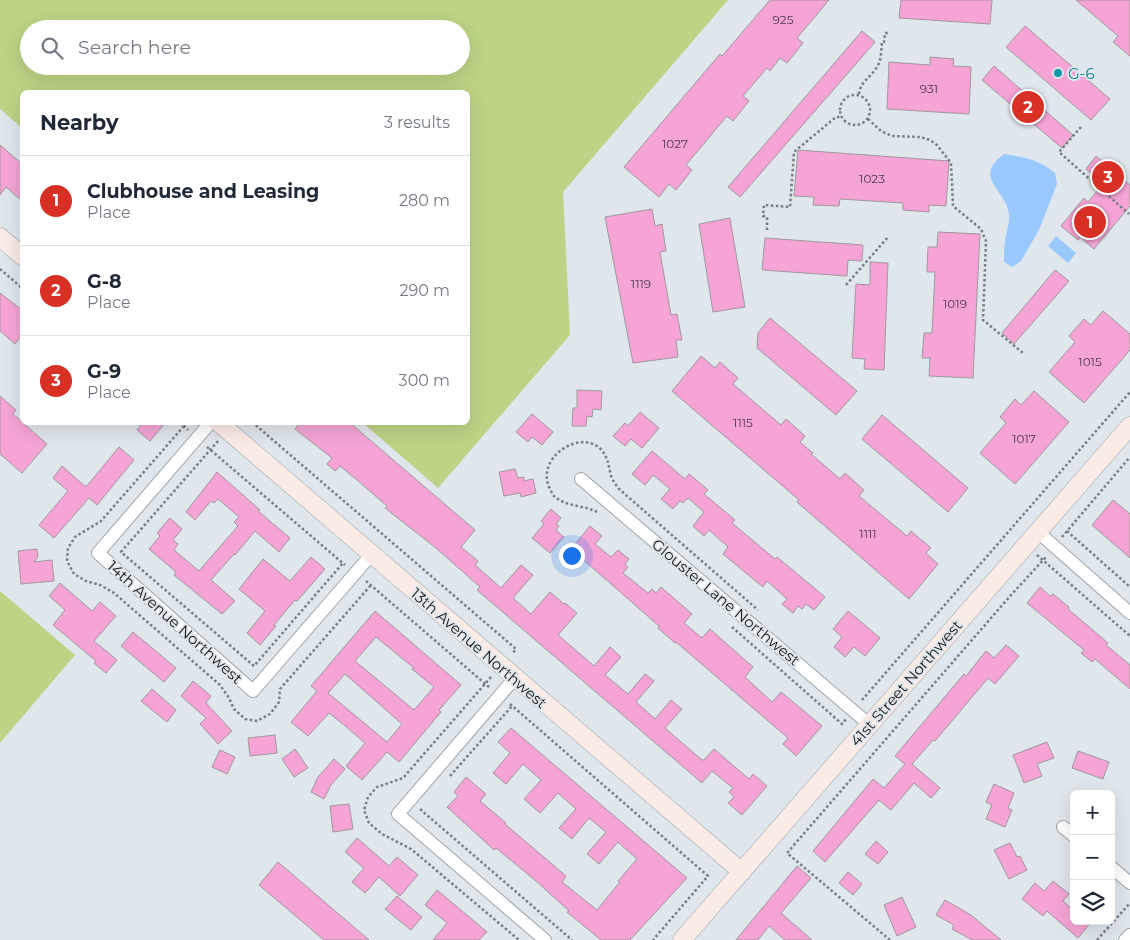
<!DOCTYPE html>
<meta charset="utf-8">
<style>
body{margin:0;font-family:Montserrat,sans-serif;background:#f6f6f7;color:#1f2937}
.controls{position:absolute;right:15px;bottom:15px;display:grid;overflow:hidden;border-radius:8px;box-shadow:0 5px 20px #0002}
.controls button{width:45px;height:45px;display:grid;place-items:center;padding:0;border:0;border-bottom:1px solid #e0e1e3;background:#fff;color:#1f2937;font:25px sans-serif}
.you{position:absolute;left:571px;top:555px;width:18px;height:18px;margin:-12px;border:4px solid #fff;border-radius:50%;background:#1a73e8;box-shadow:0 0 0 8px #1a73e833}
.badge{display:grid;place-items:center;width:32px;height:32px;border-radius:50%;background:#d93025;color:#fff;font-size:16px;font-weight:700}
.pin{position:absolute;translate:-50% -50%;border:2px solid #fff;box-shadow:0 1px 5px #0006}
.list{margin:0;padding:0;list-style:none}
h2{display:flex;justify-content:space-between;align-items:center;height:65px;margin:0;padding:0 20px;font-size:21px}
h2 small{font-size:16px;font-weight:400;color:#747a83}
.list li{display:grid;grid-template-columns:32px 1fr auto;gap:15px;align-items:center;box-sizing:border-box;height:90px;padding:0 20px;border-top:1px solid #e0e1e3}
.list b{display:block;font-size:19px;white-space:nowrap}
.list p{margin:0;font-size:16px;white-space:nowrap;color:#747a83}
.list em{font-size:16px;font-style:normal;color:#747a83}
.icon{flex:none;width:28px;height:28px;fill:none;stroke:currentColor;stroke-width:2;stroke-linecap:round;stroke-linejoin:round}
.map{position:relative;flex:none;width:1130px;height:940px;overflow:hidden}
.search{position:absolute;background:#fff;box-shadow:0 5px 20px #0002;left:20px;top:20px;width:450px;height:55px;display:flex;align-items:center;gap:12px;box-sizing:border-box;padding:0 18px;border-radius:28px;color:#747a83;font-size:19px}
.panel{position:absolute;background:#fff;box-shadow:0 5px 20px #0002;left:20px;top:90px;width:450px;height:335px;border-radius:8px}
.map>svg:first-child{display:block}
.green{fill:#bdd385;fill-rule:evenodd}
.water{fill:#99c9fe}
.building{fill:#f5a4d5;stroke:#a0989c;fill-rule:evenodd}
.lines{fill:none;stroke-linecap:round;stroke-linejoin:round}
.street-casing{stroke:#9ea5aa;stroke-width:14}
.secondary-casing{stroke:#9ea5aa;stroke-width:19}
.path{stroke:#787d81;stroke-width:2.5;stroke-dasharray:2.5 2.5;stroke-linecap:butt}
.street{stroke:#fff;stroke-width:12}
.secondary{stroke:#fbebe7;stroke-width:18}
.culture-dot{fill:#0f9aa8;stroke:#dfe6ec;stroke-width:2}
.labels{text-anchor:middle;dominant-baseline:central;stroke-width:4;stroke-linejoin:round;paint-order:stroke}
.number-label{font-size:12px;fill:#4c3a48}
.culture-label{font-size:15px;fill:#0d838f;stroke:#dfe6ec;text-anchor:start}
.street-label{font-size:15px;fill:#141719;stroke:#dfe6ec}
</style>
<div class="map">
<svg width="1130" height="940" viewBox="0 0 1130 940">
<rect width="100%" height="100%" fill="#dfe6ec"/>
<path class="green" d="M0,0H728L563,192L570,335L438,488L363,423L468,422V92H22V128L0,109ZM29,29H461V66H29Z
M0,591L75,655L0,743Z"/>
<path class="water" d="M1004,154C1023,157 1040,160 1055,173L1057,184L1039,230L1021,261L1012,267L1004,262C1004,255 1004,249 1005,242C1006,233 1010,223 1009,215C1008,191 971,178 1004,154Z
M1056,236L1076,253L1068,263L1048,246Z"/>
<path class="building" d="M770,0H829L797,38L803,43L787,63L780,58L770,71L767,68L743,96L749,101L733,121L727,116L686,165L692,170L676,190L669,184L659,197L624,167L720,54L722,56Z
M901,0H992L990,24L899,18Z
M1076,0H1130V56L1113,42L1118,36Z
M1025,26L1110,99L1091,120L1006,47Z
M862,31L875,42L740,197L728,187Z
M930,57L954,59L953,66L971,67L969,114L887,109L889,62L930,65Z
M994,66L1073,135L1062,148L982,80Z
M0,145L22,164V201L6,187L0,195Z
M798,150L949,161L946,206L929,205V212L903,210V203L840,199L839,206L813,205L814,197L794,196Z
M1096,156L1130,185V206L1094,249L1080,237L1078,240L1061,226L1084,198L1088,202L1103,184L1086,169Z
M652,209L655,226L662,224L666,251L660,252L671,315L677,314L682,340H676L678,357L633,363L605,217Z
M730,218L745,307L713,312L699,224Z
M938,232L980,234L973,378L929,376L930,358H922L924,333H932L935,272H927L928,247H937Z
M765,238L863,245L862,261L848,260L847,276L762,270Z
M870,262L888,263L884,370L864,369L865,359L852,358L856,284L870,285Z
M1055,270L1069,281L1014,344L1002,333Z
M0,293L22,310V335L15,344L0,331Z
M1103,311L1130,334V350L1084,403L1049,372L1075,342L1069,336L1084,319L1091,325Z
M770,318L857,391L836,415L757,348L758,333Z
M701,356L715,368L720,362L738,378L733,384L781,425L786,419L805,436L800,442L813,453L811,454L840,479L845,473L864,490L859,496L907,536L911,531L931,548L926,553L938,564L909,599L797,502L799,500L672,391Z
M577,390L602,391L601,410L593,409L592,417L587,416L586,426H572L573,408H577Z
M1034,391L1069,422L1015,484L980,453L1006,423L1000,417L1015,399L1021,405Z
M0,396L16,410L13,414L47,444L22,473L0,454Z
M640,412L659,428L642,448L631,439L625,446L613,436L625,423L628,426Z
M532,414L553,432L542,445L532,437L528,442L516,432Z
M882,415L968,488L948,512L862,439Z
M143,422H166L150,441L137,430Z
M301,422H349L475,530L461,547L478,561L475,565L501,588L521,565L533,575L513,598L531,614L550,592L564,604L565,603L577,613L558,635L594,666L610,647L621,657L605,675L628,694L645,674L654,681L636,702L655,719L671,700L682,709L665,728L702,760H704L714,749L749,779L753,774L767,786L742,815L728,803L734,797L729,792L733,788L712,771L702,783L477,590L480,587L436,548L385,508L387,506L357,480L340,466L335,471L327,464L332,458L295,429Z
M119,447L134,460L97,505L89,498L54,538L39,525L68,491L53,478L62,466L86,487Z
M652,451L685,479L689,474L708,490L704,494L735,520L732,523L775,559L777,557L825,597L814,610L806,604L802,609L798,606L793,613L782,604L787,599L767,581L763,587L723,554L728,547L709,530L704,536L693,526L704,512L688,498L683,503L680,501L673,509L661,499L670,489L653,475L645,485L632,474Z
M515,469L518,478L524,477V481L533,479L536,493L521,497L520,493L504,496L499,472Z
M217,472L260,510L258,511L290,538L279,552L255,531L235,555L234,554L211,580L235,601L222,614L174,575L176,572L149,549L160,536L157,533L170,518L182,529L173,540L178,544L174,550L199,571L218,549L238,526L234,522L239,517L218,499L214,503L211,501L195,520L186,512Z
M1113,500L1130,514V558L1092,525Z
M551,509L561,518L556,524L559,526L556,530L564,537L550,553L532,538L544,524L541,521Z
M590,526L602,536L595,544L611,557L618,550L629,559L625,564L628,567L623,573L648,593L652,589L656,593L661,587L692,614L684,623L702,638L710,629L753,667L745,677L772,702L781,692L822,726L796,756L783,744L788,738L676,642L675,643L658,628L659,626L571,549Z
M37,549L38,557L34,562L52,560L54,581L21,584L18,551Z
M311,557L325,569L297,601L295,600L274,625L276,626L260,645L247,633L265,611L239,589L263,559L290,581Z
M60,583L92,611L100,602L116,616L94,641L117,660L106,673L94,663L96,661L53,625L65,610L49,596Z
M1040,587L1050,596L1053,594L1069,607L1068,609L1108,643L1106,645L1130,665V689L1095,659L1092,662L1081,653L1084,650L1027,603Z
M375,611L461,685L439,710L441,712L399,762L387,752L362,780L346,766L365,743L344,725L329,713L308,736L291,722L317,691L311,686ZM376,637L414,668L412,669L434,687L414,710L355,661ZM345,674L402,724L387,742L328,693Z
M848,611L880,638L865,656L854,647L845,657L834,647L842,637L833,629Z
M133,632L176,668L164,682L121,646Z
M1006,645L1019,656L995,684L988,678L935,741L933,740L912,764L940,788L931,798L914,783L891,810L879,800L825,862L813,851L873,779L884,788L905,764L895,756L964,674L966,676L986,651L994,658Z
M193,681L211,696L206,703L232,731L218,744L200,724L206,718L181,696Z
M152,689L176,710L167,722L141,701Z
M511,728L687,878L630,940H601L567,912L569,911L536,881L496,848L494,850L447,807L458,796L454,792L466,777L486,794L480,801L506,823L505,824L566,876L562,882L597,910L620,882L618,881L637,859L618,842L599,864L587,854L606,832L589,818L572,839L559,828L576,809L558,793L540,813L524,799L541,780L523,764L506,784L493,773L510,753L498,742Z
M275,735L277,753L250,756L248,738Z
M1047,742L1054,758L1037,764L1042,776L1024,783L1013,755Z
M295,749L308,768L294,777L282,759Z
M220,750L235,757L227,774L212,767Z
M1078,751L1109,762L1103,779L1072,768Z
M334,759L345,769L331,785L324,799L311,792L318,777Z
M994,784L1014,793L1008,808L1012,810L1005,827L986,819L992,805L986,802Z
M349,804L353,829L333,832L330,806Z
M357,838L389,866L397,857L418,875L400,896L379,877L365,893L352,882L364,868L345,852Z
M876,841L888,852L878,864L865,854Z
M1010,843L1017,857L1020,856L1027,870L1009,879L994,850Z
M278,862L369,940H324L259,885Z
M797,866L811,878L781,913L812,940H785L769,926L758,940H736Z
M848,872L862,884L853,895L839,883Z
M1053,881L1069,894L1063,901L1074,911V921H1092L1078,938L1047,911L1043,916L1022,899L1035,883L1044,891Z
M437,890L487,932L479,940H433L447,923L425,905Z
M397,896L422,917L411,930L385,909Z
M902,897L916,927L897,936L884,905Z
M945,900L971,915L1001,940H972L952,929L954,925L936,915Z"/>
<g class="lines">
<defs>
<path id="street" d="M211,422L98,553L253,691L371,555
M581,479L870,725
M1038,532L1130,613
M514,679L398,814L545,940
M1063,827L1074,836
M1111,867L1130,883
M1125,940L1130,935"/>
<path id="secondary" d="M0,237L22,256
M218,422L742,872
M682,940L1130,426"/>
</defs>
<use href="#street" class="street-casing"/>
<use href="#secondary" class="secondary-casing"/>
<path class="path" d="M859,94C860,82 871,77 877,67C882,59 881,50 882,42H884L885,33H888
M840 110a15 15 0 1 1 30 0a15 15 0 1 1-30 0Z
M868,119L881,131L892,136L920,137L930,140L937,145L951,163L953,206L981,229L986,241L983,320L1023,353
M1081,127L1059,152L1129,214
M767,230V217L763,216L764,205L790,207L794,152L836,117H841
M0,269L22,288
M846,285L888,237
M180,422L188,430
M252,422L516,649L512,654
M184,426L101,521L75,537L68,548L67,561L74,574L86,581L100,585L114,593L220,685L229,698L234,709L245,719L257,721L270,714L279,702L280,689L371,585
M218,441L121,552L254,666L343,563
M207,447L345,565
M597,512C584,505 566,507 554,496C552,494 551,490 549,487C537,459 575,432 597,446C608,454 608,464 611,476C613,481 616,485 619,489L758,610
M1067,531L1130,587
M1062,537L1130,457
M1037,555L1130,636
M366,581L490,688
M732,627L842,724L846,719
M491,677L403,778L377,787L368,797L364,810L369,823L382,834L411,849L519,940
M862,700L1130,392
M510,704L708,876L653,940
M450,776L512,706
M422,809L421,810L572,940
M890,940L787,853L1011,595L1046,557
M1097,940L1130,903"/>
<use href="#street" class="street"/>
<use href="#secondary" class="secondary"/>
</g>
<circle class="culture-dot" cx="1058" cy="73" r="5"/>
<g class="labels">
<g class="number-label">
<text x="783" y="19">925</text>
<text x="929" y="88">931</text>
<text x="675" y="143">1027</text>
<text x="872" y="178">1023</text>
<text x="641" y="283">1119</text>
<text x="955" y="303">1019</text>
<text x="1090" y="361">1015</text>
<text x="743" y="422">1115</text>
<text x="1024" y="438">1017</text>
<text x="868" y="533">1111</text>
</g>
<g class="culture-label">
<text x="1068" y="73">G-6</text>
</g>
<g class="street-label">
<text transform="translate(726 602) rotate(40)">Glouster Lane Northwest</text>
<text transform="translate(175 622) rotate(42)">14th Avenue Northwest</text>
<text transform="translate(479 648) rotate(41)">13th Avenue Northwest</text>
<text transform="translate(906 683) rotate(-49)">41st Street Northwest</text>
</g>
</g>
</svg>
<div class="controls">
<button>+</button>
<button>−</button>
<button><svg class="icon" aria-label="layers" viewBox="0 0 24 24"><path d="M12 4l9 5-9 5-9-5zM3 14l9 5 9-5"/></svg></button>
</div>
<div class="you"></div>
<div class="pin badge" style="left:1090px;top:222px">1</div>
<div class="pin badge" style="left:1028px;top:107px">2</div>
<div class="pin badge" style="left:1108px;top:177px">3</div>
<div class="search"><svg class="icon" aria-label="search" viewBox="0 0 24 24"><circle cx="10" cy="10" r="6"/><path d="M15 15l6 6"/></svg>Search here</div>
<section class="panel">
<h2>Nearby<small>3 results</small></h2>
<ul class="list">
<li><span class="badge">1</span><div><b>Clubhouse and Leasing</b><p>Place</p></div><em>280 m</em></li>
<li><span class="badge">2</span><div><b>G-8</b><p>Place</p></div><em>290 m</em></li>
<li><span class="badge">3</span><div><b>G-9</b><p>Place</p></div><em>300 m</em></li>
</ul>
</section>
</div>
